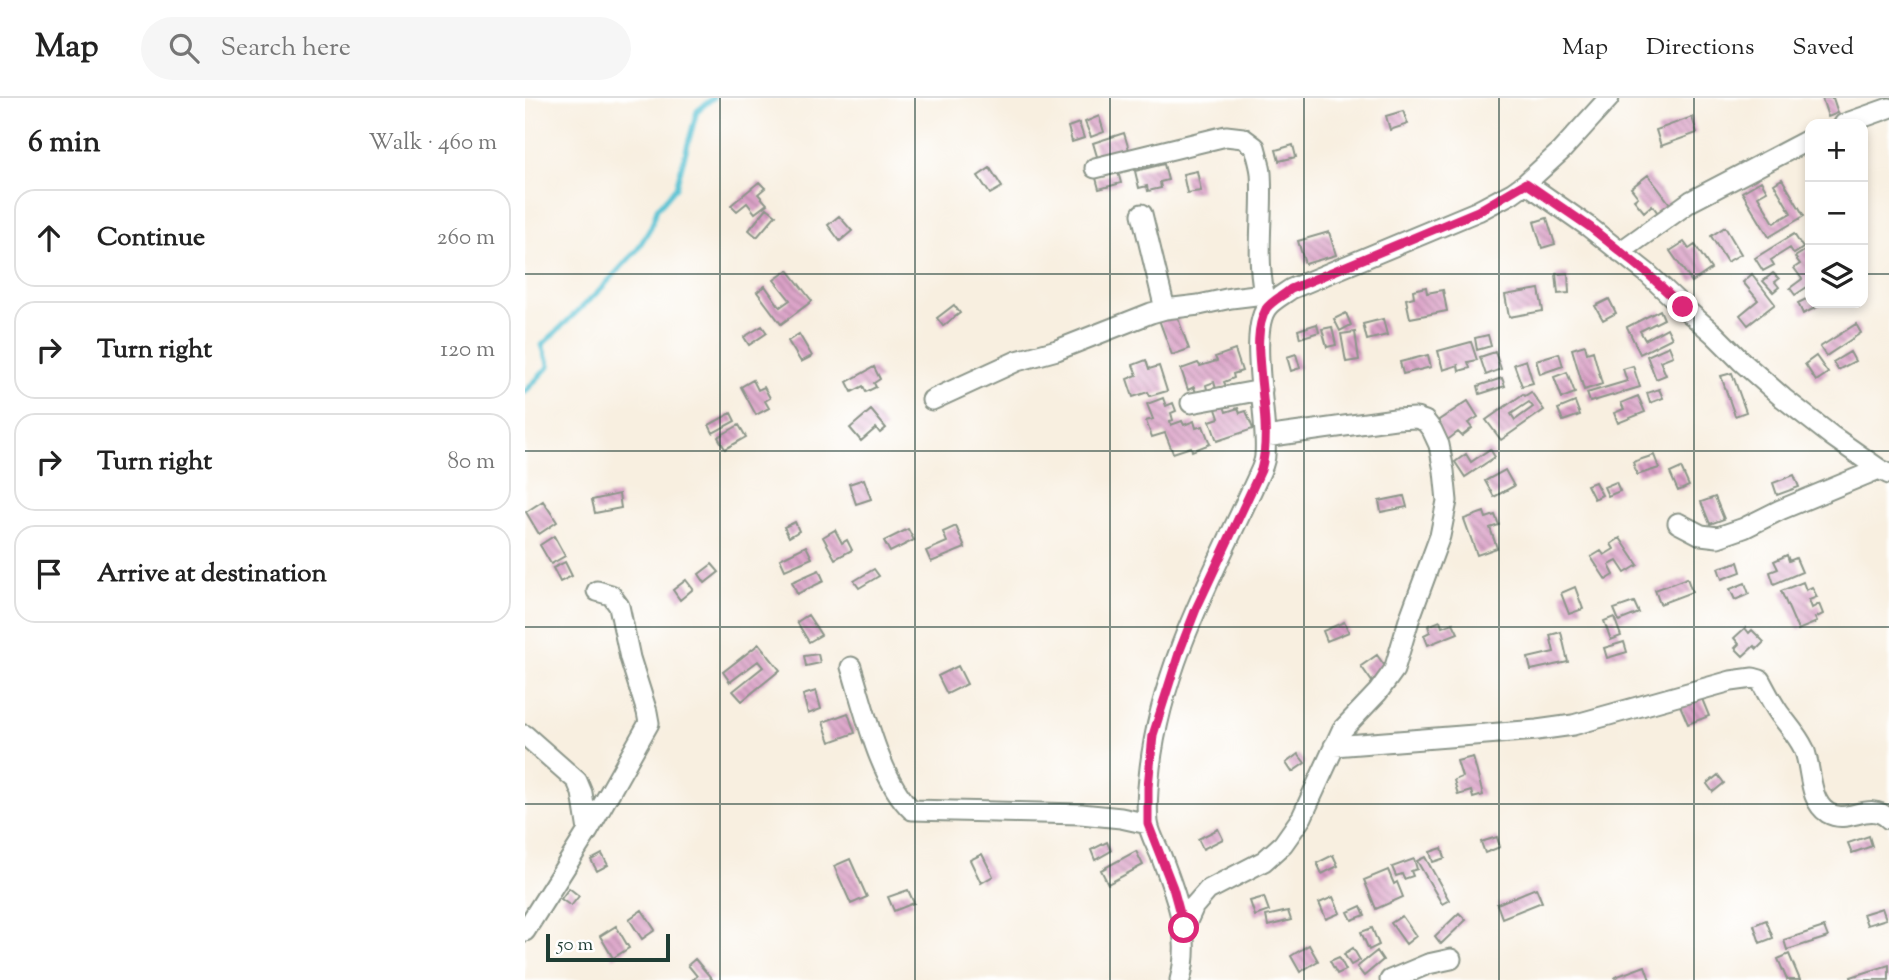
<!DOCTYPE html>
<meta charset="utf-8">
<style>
body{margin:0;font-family:"Sorts Mill Goudy",serif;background:#f6f6f6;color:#222}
.controls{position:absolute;right:21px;top:21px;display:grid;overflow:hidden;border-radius:14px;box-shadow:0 4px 10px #0003}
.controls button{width:63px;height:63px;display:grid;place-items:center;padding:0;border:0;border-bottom:2px solid #e0e0e0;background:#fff;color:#222;font:35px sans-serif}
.scale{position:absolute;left:21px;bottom:18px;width:124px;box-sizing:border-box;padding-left:7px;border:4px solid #1f3d34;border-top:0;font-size:19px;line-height:24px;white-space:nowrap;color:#1f3d34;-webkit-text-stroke:5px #fff;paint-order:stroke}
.stop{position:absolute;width:21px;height:21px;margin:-16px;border:5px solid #db2777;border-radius:50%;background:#fff}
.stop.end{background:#db2777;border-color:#fff;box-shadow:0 2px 7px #0008}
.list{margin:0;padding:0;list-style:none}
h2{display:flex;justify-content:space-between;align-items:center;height:91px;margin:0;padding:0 28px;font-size:30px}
h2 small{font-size:23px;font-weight:400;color:#767676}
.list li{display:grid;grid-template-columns:46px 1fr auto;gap:21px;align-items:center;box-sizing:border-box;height:98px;margin:0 14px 14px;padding:0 14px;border:2px solid #e0e0e0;border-radius:21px}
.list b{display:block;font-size:26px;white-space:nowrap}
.list em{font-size:23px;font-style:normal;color:#767676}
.icon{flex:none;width:38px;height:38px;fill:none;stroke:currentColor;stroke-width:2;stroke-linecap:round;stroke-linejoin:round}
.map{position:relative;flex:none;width:1364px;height:882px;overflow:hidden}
header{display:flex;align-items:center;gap:42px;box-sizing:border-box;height:98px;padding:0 35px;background:#fff;border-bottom:2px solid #e0e0e0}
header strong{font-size:33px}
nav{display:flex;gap:38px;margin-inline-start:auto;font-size:24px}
.search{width:490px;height:63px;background:#f6f6f6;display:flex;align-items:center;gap:18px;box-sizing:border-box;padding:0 24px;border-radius:38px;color:#767676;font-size:26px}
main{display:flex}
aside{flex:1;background:#fff}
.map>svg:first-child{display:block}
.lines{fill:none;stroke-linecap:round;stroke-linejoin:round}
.stream{stroke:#57c1d2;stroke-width:5}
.building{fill:url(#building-back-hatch);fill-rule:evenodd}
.minor-casing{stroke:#8c968a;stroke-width:23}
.minor{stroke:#fff;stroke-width:19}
.route{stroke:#db2777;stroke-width:9}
.grid{fill:none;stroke:#1f3d34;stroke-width:2;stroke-opacity:0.55}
</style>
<header>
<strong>Map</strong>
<div class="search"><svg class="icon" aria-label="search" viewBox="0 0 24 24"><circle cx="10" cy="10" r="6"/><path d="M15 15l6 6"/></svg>Search here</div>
<nav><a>Map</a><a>Directions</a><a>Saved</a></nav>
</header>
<main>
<aside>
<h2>6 min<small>Walk · 460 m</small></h2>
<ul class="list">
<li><svg class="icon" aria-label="ahead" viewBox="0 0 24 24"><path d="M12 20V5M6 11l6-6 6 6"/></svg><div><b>Continue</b></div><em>260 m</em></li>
<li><svg class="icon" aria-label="right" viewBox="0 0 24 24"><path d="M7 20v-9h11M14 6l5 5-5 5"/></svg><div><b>Turn right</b></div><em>120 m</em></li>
<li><svg class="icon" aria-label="right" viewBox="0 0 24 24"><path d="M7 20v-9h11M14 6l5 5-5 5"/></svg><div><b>Turn right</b></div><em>80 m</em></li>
<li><svg class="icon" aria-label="arrive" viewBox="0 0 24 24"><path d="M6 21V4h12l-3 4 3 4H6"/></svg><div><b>Arrive at destination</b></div></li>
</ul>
</aside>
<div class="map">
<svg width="1364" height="882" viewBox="0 0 1364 882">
<defs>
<pattern id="building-back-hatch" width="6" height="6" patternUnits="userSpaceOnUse" patternTransform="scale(1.75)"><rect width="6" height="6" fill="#dba2c7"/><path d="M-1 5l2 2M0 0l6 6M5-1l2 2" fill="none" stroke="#b185a2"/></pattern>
</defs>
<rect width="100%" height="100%" fill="#fff"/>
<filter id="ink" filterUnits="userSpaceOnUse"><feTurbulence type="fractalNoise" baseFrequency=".0143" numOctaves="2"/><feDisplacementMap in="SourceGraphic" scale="14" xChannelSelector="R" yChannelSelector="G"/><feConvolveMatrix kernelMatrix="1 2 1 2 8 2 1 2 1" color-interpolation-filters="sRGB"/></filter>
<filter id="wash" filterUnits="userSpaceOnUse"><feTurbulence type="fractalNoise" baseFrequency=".00686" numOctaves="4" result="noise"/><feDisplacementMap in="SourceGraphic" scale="28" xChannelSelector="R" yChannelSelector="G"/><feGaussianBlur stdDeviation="1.57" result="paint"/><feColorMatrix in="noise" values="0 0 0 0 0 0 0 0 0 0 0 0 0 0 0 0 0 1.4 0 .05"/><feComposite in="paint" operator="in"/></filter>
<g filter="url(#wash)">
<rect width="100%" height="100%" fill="#f8efe0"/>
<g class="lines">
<path class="stream" d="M0,294L24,268L17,247L74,193L112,152L126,129L132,111L151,89L172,13L188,0"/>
</g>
<g id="blocks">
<path class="building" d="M1297,0H1308L1313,15L1303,19Z
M878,13L883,26L865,32L861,18Z
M574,18L579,34L566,39L560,24Z
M1167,19L1172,35L1136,48L1131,32Z
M554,25L559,40L547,44L543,29Z
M599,35L605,55L574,65L568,45Z
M768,47L771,59L754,63L751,52Z
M639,66L643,82L635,84L636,90L623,93L622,88L614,90L610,73Z
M465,70L477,89L465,96L453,78Z
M672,73L676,93L662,95L658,76Z
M593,74L596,85L574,91L571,80Z
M1123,77L1145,106L1133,115L1127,107L1119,114L1109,102L1113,99L1106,90Z
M1257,81L1279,118L1244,139L1217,94L1236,83L1242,93L1233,98L1249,125L1266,115L1249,86Z
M234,84L240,90L233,96L242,106L230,115L222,105L212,113L206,107Z
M242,110L251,117L232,139L224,132Z
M314,118L327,133L315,143L303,127Z
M1022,120L1030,146L1017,150L1009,124Z
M1200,129L1216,156L1202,164L1186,138Z
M804,134L811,157L780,166L773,143Z
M1269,136L1278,150L1269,156L1265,150L1246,162L1249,167L1238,173L1230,160Z
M1159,144L1164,151L1170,147L1186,171L1167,184L1145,153Z
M1284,150L1285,153V187L1270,197L1265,190L1277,181L1269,170L1275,166L1270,159Z
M263,172L287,203L256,226L232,194L240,188L255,209L265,202L249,182Z
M1043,175L1044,195L1033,196L1031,176Z
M1248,175L1254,181L1250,184L1254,189L1248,194L1238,183Z
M1227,176L1250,206L1223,227L1215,217L1233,202L1218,184Z
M901,189L902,195L918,192L922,213L885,220L881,201L889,199L888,192Z
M1014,191L1018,213L984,219L980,197Z
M1285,199V205H1300L1278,216L1273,205Z
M1084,201L1091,215L1078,222L1070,208Z
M429,207L435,215L418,228L412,220Z
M650,212L664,251L647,257L633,219Z
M1135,212L1139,221L1115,233L1120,242L1142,230L1147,240L1115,256L1102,229Z
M821,215L826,227L815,233L809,221Z
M858,221L862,237L842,242L838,226Z
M792,226L794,234L775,240L773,232Z
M1331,226L1336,235L1301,258L1295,249Z
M237,228L242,235L224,247L219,239Z
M807,229L811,247L802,249L797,231Z
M830,234L834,262L821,264L816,236Z
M274,236L287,258L276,264L263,243Z
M963,237L966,248L952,252L950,240Z
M946,244L952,262L943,264L945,270L934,273L933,267L918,272L913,253Z
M1060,247L1062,255L1068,253L1077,286L1059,292L1047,251Z
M1144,248L1148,258L1135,263L1141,277L1131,281L1122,258Z
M710,252L717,273L708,276L709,280L699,284L701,288L691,291L689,284L681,287L682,291L671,295L669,289L663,292L656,271L673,265L675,268L692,263L690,259Z
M970,254L976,271L961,277L955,259Z
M1325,254L1330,263L1313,272L1308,264Z
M1034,255L1038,268L1015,276L1011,262Z
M771,256L775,270L766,273L762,259Z
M903,257L906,269L878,276L875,264Z
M1291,258L1303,275L1291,283L1280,266Z
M621,262L624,271L634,268L642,293L625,298L623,294L608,299L602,281L612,277L608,267Z
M1001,262L1008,285L997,288L989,266Z
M1108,268L1115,289L1065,304L1062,295L1102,283L1098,271Z
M349,269L355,281L349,285L351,289L341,294L338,288L327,294L322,284Z
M1042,274L1050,295L1037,300L1029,279Z
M1207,275L1221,314L1210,318L1196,278Z
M977,280L980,288L955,296L953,288Z
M228,282L233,292L239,289L245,300L240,303L244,310L231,317L216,289Z
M1134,291L1138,300L1125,305L1122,295Z
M1006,294L1019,312L976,342L961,322L998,296L1000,298ZM1004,304L1008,309L990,322L986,316Z
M1113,298L1120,314L1093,325L1089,315L1099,311L1096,305Z
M638,300L641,308L648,305L651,313L646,315L648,322L645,323L646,327L657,323L659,327L669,323L671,330L678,328L685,346L667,353L666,349L648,355L640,335L627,339L621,323L628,321L622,306Z
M943,303L953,319L943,325L947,330L937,338L933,334L921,343L912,329L914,322Z
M1050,304L1055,317L1038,323L1033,311Z
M699,308L701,314L713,310L715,315L721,313L728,331L692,343L685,323L694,320L691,311Z
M346,312L361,330L355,335L351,330L336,343L325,330Z
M206,315L210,323L188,335L184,327Z
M214,327L221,339L200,351L193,339Z
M965,351L970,359L940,379L930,364L941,356L946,364Z
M1129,357L1134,370L1112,377L1108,364Z
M1156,370L1164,388L1153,393L1145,375Z
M980,372L989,388L969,399L960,383Z
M1269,377L1274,389L1252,397L1248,385Z
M339,381L346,401L331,406L324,386Z
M1070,384L1077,397L1069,401L1062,387Z
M1091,384L1095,393L1083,398L1079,389Z
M94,396L96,410L70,415L67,402Z
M879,398L882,409L856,414L854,403Z
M1190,399L1199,421L1185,426L1176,404Z
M18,403L32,424L14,436L1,414Z
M959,414L961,420L970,417L974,427L965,430L972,450L952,457L939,421Z
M270,424L274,433L264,439L259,429Z
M431,428L440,450L406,464L401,453L422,444L418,434Z
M383,431L389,442L365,454L359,443Z
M310,432L317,445L322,442L327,452L310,461L298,439Z
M29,438L40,458L26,466L15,447Z
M1095,440L1113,467L1100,475L1092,463L1084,467L1089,477L1081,482L1066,459L1076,453L1079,457L1089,451L1086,446Z
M281,448L287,460L260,472L255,461Z
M1262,457L1264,463L1271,460L1277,474L1249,486L1245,474L1253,471L1249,463Z
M40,464L47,478L35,484L28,470Z
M1213,464L1216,474L1197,481L1193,470Z
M187,466L194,474L180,485L174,476Z
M349,471L354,478L334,490L329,483Z
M294,472L299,483L272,496L267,484Z
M1162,480L1167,494L1135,506L1130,492Z
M161,482L168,491L155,502L148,492Z
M1278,484L1281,492L1287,489L1292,499L1284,502L1287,510L1294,506L1298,516L1290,520L1292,524L1273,532L1256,493Z
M1220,485L1224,496L1210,502L1205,491Z
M1050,489L1058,511L1044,516L1036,495Z
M1109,504L1114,515L1094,523L1089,511Z
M283,517L296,537L284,544L272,524Z
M1089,519L1096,538L1086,542L1079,523Z
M915,523L917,529L928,525L933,535L903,547L899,537L905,534L903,528Z
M819,524L824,534L802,543L798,533Z
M1220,530L1224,535L1227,532L1239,544L1232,551L1229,548L1218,558L1210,550L1214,546L1209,540Z
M1036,534L1043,564L1006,572L1003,560L1029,554L1025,537Z
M1099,544L1102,554L1082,560L1079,550Z
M234,546L255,572L217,603L208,593L238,569L233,563L205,584L198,574Z
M293,556L295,565L281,568L279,558Z
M852,557L864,574L848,585L836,568Z
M433,568L442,586L422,596L413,578Z
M291,593L296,611L283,616L278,597Z
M1175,596L1184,618L1163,626L1154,605Z
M323,615L330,635L305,644L298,624Z
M773,656L780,665L767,674L761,665Z
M948,659L958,697L948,700L946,693L933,697L929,682L937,679L932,663Z
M1193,677L1199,685L1188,694L1182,686Z
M693,731L698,741L678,751L673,741Z
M1344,738L1347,748L1327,755L1323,745Z
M972,739L975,749L960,755L956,744Z
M582,744L586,753L570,762L566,752Z
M917,750L920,760L908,764L905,754Z
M611,753L618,767L583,786L576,772Z
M77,756L83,767L72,773L66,762Z
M457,756L468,778L456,785L445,762Z
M808,757L813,768L797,776L792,765Z
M900,759L924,802L917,806L892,763Z
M325,761L342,799L326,806L309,768Z
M889,761L892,771L886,773L888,778L879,781L877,776L871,778L867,769Z
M863,772L869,786L872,784L878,799L851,811L839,782Z
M44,790L54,798L46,808L36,801Z
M1011,790L1017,804L977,820L972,806Z
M383,792L389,805L369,813L363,799Z
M739,799L744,813L730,818L725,803Z
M808,799L815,815L801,821L794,805Z
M836,808L840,817L827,822L823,814Z
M1357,810L1361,821L1342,827L1338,816Z
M117,812L130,832L117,841L104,821Z
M763,813L766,822L743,828L741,818Z
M934,815L941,822L916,846L910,838Z
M877,818L891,838L881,846L866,825Z
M1241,822L1248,840L1235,845L1229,827Z
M91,828L104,850L88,860L75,838Z
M1299,829L1303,839L1262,852L1259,842Z
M847,830L854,847L844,852L836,834Z
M784,847L793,863L775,874L766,858Z
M828,850L835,862L826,867L819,856Z
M852,853L858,862L839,878L832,869Z
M1264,856L1275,882H1262L1253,861Z
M814,859L821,872L812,876L805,863Z
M170,861L187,881L186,882H167L172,878L163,867Z
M1364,867V882H1327L1326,879Z
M1120,868L1125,882H1091L1090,879Z"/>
</g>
</g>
<g filter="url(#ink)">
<use href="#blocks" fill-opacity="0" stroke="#8c968a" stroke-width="2"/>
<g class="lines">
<defs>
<path id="minor" d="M1319,26L1364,10
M570,70L701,38L718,40L730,49C732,57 735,66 736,75C739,119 729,165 742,207
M1001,85L1064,129L1122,175L1158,209L1189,236L1216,263L1258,300L1307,338L1354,371L1364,376
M617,116L640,211
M1095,154L1166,103L1285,41
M407,302L492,263L532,252L626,215L640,211L674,207L706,200L739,196
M666,305L737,292
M1153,425L1176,437L1193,439L1219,430L1255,412L1354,371
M326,569C339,610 355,683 387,712L556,716L596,720L623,726
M0,637L52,683L57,695L63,733L0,833
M809,648L1012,632L1048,627L1206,583L1228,580L1235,582C1241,593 1247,605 1254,615C1262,626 1273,638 1279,651C1287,670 1283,702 1303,715C1324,727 1344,702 1364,721
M63,733L124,625L122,614L105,560L94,508L86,497L72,493
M659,830L669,808L683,792L739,763L758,746L777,719L817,632L853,594L869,572L884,522L915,438L922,403L919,373L914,347L907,332L900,323L891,320L870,321L740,339
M655,882C667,839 652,799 636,758C632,748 624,735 623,724C621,706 623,688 625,670C637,564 692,469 736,372C738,367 740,362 740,357C744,323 721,230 744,207C750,201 759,196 766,191L953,113L987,95L1001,85L1036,53L1084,0
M865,882L903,866L926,861"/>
</defs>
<use href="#minor" class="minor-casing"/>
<use href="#minor" class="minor"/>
</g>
</g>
<g class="lines" filter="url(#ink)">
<path class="route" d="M659,830L648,790L623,726V689L628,637L655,552L671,511L736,372C744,343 739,311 736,281C734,258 730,232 741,211C746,203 759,197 766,191L953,113L1001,85L1065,129L1122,175L1158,209"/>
</g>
<path class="grid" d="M195,0V882M390,0V882M585,0V882M779,0V882M974,0V882M1169,0V882M0,176H1285M1338,176H1364M0,353H1364M0,529H1364M0,706H1364"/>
</svg>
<div class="controls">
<button>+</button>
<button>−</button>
<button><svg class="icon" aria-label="layers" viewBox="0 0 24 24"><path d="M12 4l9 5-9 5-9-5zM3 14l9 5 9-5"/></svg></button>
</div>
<div class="scale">50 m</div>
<div class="stop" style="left:659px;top:830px"></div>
<div class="stop end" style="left:1158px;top:209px"></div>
</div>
</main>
